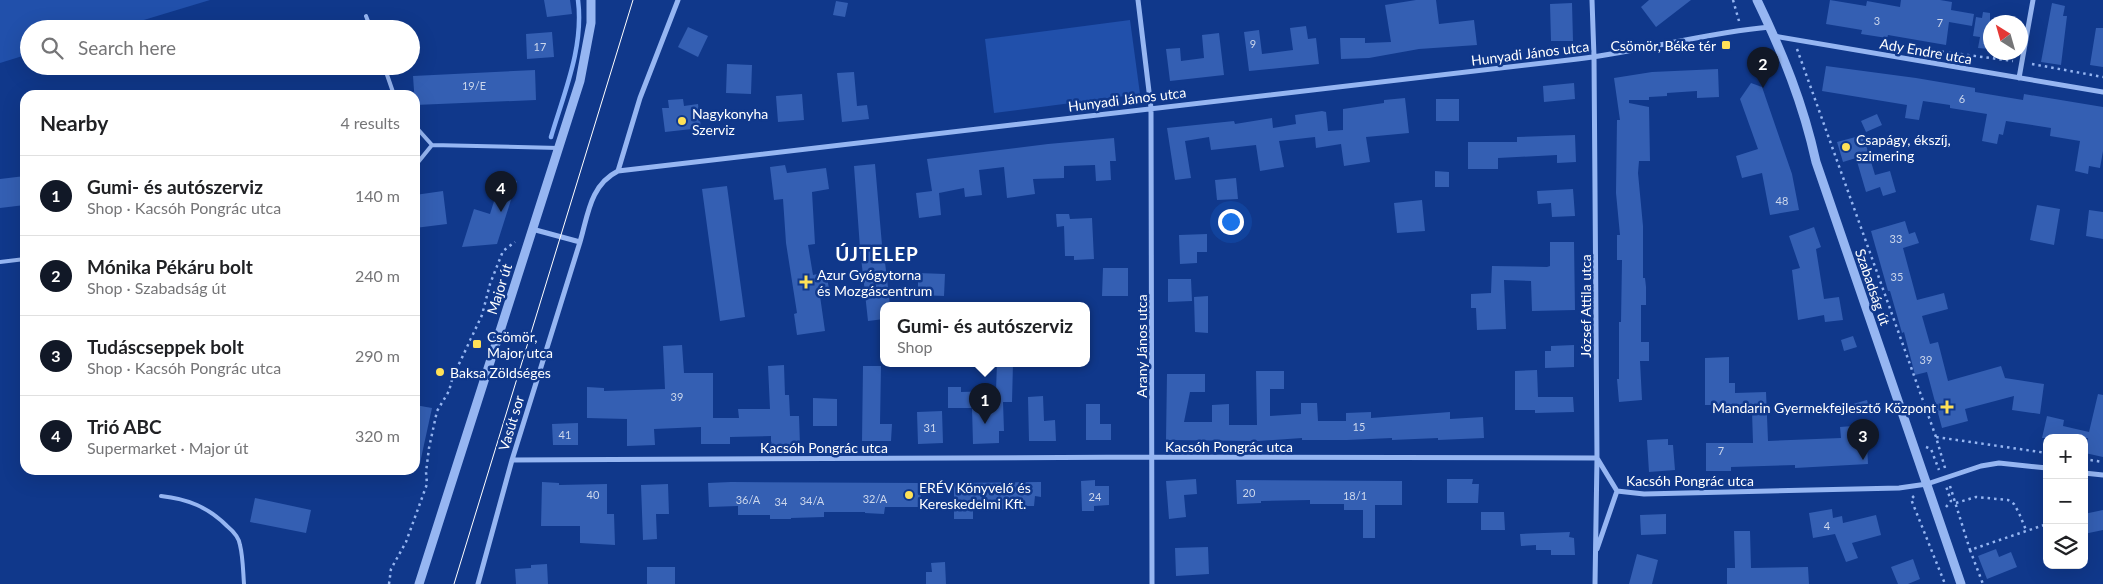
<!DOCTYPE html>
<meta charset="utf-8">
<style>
body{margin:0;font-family:Lato,sans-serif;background:#f2f2f2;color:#202124}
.controls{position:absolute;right:15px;bottom:15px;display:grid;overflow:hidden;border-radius:10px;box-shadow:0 5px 20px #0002}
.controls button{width:45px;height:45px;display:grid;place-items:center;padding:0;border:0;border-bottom:1px solid #e0e0e0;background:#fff;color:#202124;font:25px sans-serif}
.compass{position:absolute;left:1983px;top:15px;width:45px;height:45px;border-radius:50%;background:#fff;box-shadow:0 5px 20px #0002;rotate:323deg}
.you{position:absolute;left:1230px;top:221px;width:18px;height:18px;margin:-12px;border:4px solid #fff;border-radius:50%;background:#1a73e8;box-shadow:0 0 0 8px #1a73e833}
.badge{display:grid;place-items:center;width:32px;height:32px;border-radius:50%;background:#111827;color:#fff;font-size:16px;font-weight:700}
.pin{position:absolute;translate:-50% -41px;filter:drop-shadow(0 1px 2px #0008)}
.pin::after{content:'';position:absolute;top:26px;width:18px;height:15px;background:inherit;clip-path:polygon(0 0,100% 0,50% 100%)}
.popup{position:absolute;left:880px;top:302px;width:210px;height:65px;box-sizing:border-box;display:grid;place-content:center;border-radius:10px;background:#fff;filter:drop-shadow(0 1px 4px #0005);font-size:16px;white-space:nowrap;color:#757577}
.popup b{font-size:19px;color:#202124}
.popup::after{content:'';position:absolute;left:50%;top:100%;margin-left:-10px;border:10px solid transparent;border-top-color:#fff}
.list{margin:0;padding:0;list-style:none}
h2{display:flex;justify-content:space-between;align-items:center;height:65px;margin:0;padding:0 20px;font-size:21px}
h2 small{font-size:16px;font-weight:400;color:#757577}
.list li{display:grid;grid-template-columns:32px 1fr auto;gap:15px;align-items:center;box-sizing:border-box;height:80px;padding:0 20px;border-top:1px solid #e0e0e0}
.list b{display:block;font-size:19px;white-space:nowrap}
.list p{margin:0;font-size:16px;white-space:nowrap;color:#757577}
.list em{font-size:16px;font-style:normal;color:#757577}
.icon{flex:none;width:28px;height:28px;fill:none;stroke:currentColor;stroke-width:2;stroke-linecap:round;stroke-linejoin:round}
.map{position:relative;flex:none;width:2103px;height:584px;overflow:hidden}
.search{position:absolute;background:#fff;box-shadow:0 5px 20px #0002;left:20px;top:20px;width:400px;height:55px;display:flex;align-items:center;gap:12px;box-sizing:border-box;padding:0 18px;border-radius:28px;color:#757577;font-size:19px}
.panel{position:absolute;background:#fff;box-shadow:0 5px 20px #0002;left:20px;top:90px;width:400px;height:385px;border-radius:15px}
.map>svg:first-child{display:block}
.green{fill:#2150ab}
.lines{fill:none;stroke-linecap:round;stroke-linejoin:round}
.stream{stroke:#87aff6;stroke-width:4.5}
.building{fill:#345fb3}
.path{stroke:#96b6f2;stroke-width:2.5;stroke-dasharray:2.5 4;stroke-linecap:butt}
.service{stroke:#96b6f2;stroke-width:4}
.minor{stroke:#96b6f2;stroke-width:5}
.tertiary{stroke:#96b6f2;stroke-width:9}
.tram{stroke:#fff;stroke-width:1}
.poi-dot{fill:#ffe157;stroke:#10388b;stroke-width:2}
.labels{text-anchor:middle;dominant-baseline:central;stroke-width:5;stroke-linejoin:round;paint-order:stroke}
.number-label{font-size:11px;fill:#ccd7ec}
.poi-label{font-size:14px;fill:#fff;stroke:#10388b;text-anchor:start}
.street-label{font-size:14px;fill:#fff;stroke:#10388b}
.district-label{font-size:19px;font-weight:bold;letter-spacing:1px;fill:#fff;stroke:#10388b}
</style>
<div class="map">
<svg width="2103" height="584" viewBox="0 0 2103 584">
<rect width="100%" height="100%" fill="#10388b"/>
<path class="green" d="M0,0H210L114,29H29V54L0,63Z
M1130,20L1140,94L994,113L985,39Z"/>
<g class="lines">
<path class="stream" d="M551,137C564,93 584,47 578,0"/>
</g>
<path class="building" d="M544,0H570L572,14L547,17Z
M1416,0H1436L1439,24L1474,20L1477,45L1419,49L1369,58L1341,59L1340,38H1365V43L1391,42L1385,5Z
M1649,0H1691L1656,27L1641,7Z
M1830,0L1866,6L1867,1L1900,7L1901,0H1940L1952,2L1951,10L1974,14L1972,26L1949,22L1946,45L1888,35L1887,38L1861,34L1862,30L1826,24Z
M836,1L848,3L845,17L833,15Z
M1572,3L1573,41H1551L1550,4Z
M2052,3L2065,6L2063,16H2067L2061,65L2041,62Z
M1983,12L1990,13V49L1978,48L1980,37L1973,36L1976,17L1982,18Z
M1306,26L1308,39L1316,38L1319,64L1249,71L1244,32L1259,30L1262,54L1293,50L1290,28Z
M688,27L708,36L698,57L678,47Z
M2096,28H2103V67L2090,65Z
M552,32L554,57L527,59L526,34Z
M1219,33L1224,75L1170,81L1166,49L1180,48L1181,61L1204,58L1202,35Z
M727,64L752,65L751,94L726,93Z
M1826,66L1916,78L1975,88V92L2023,100L2024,94L2103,107V151L2100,168L2089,166L2088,174L2075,171L2080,141L2050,136L2051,128L2006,121L2003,135L1999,134L1997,144L1982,141L1987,114L1950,108V105L1923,101L1919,120L1905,118L1907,105L1822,91Z
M1718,69L1719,97L1697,98V91L1667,93V96L1649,97V100H1629V103L1649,107L1650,161H1639L1638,173L1643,226V278H1645L1646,287V305H1641V342H1649V361H1640L1642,400L1619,402L1617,379H1619V322H1621L1622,260H1617V235H1620L1616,193L1617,120H1620L1614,78L1652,72Z
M535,70L536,100L415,105L413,76Z
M854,72L857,106L867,105L869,119L842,122L837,73Z
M1574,83L1575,99L1544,102L1543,86Z
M1751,83L1762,87L1792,174L1799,210L1770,215L1762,173L1742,178L1736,156L1758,149L1740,99Z
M802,94L804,120L778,122L776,96Z
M1405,98L1409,133L1366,137L1370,162L1344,166L1341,144L1316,148L1315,137L1279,141L1284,167L1260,171L1256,145L1211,150L1209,137L1185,141L1191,178L1175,180L1167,128L1234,121L1235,124L1272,118L1273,128L1296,124L1295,115L1322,111L1326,112L1328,131L1343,130V109L1384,103V100Z
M683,99L684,106L698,104L701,128L665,132L662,108H669L668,100Z
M1436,99H1459V121H1436Z
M1877,114L1882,125L1866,132L1861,121Z
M1575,135L1576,162L1557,163V155L1498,158V169H1468V142H1517V137Z
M1863,135L1875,175L1890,171L1896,192L1883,196L1880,187L1866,192L1856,158L1843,162L1837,142Z
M1114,138L1116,161H1110L1111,180L1096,181L1095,165L1064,166V178L1033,179L1035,194L1007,198L1004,167L979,170L982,195L965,197L964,188L939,193L941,215L919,218L916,193L932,191L927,159L1048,144Z
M875,164L882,245H883L890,305H884V319L868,321L860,248L854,166Z
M785,165L787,173L826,168L829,189L812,192L815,244L808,245L813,275L826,272L830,294L820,296L825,331L797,335L794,314L797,313L786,243L783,199L774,200L770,167Z
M1435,171L1449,172V187H1435Z
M25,176V205L0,208V179Z
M502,176L517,181L497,244L462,247L474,209L490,214Z
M1236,178L1238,199L1217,200L1215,180Z
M727,186L745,317L720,321L702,189Z
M1573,189L1575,216L1552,217L1551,203L1538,204L1537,191Z
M443,191L447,224L415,228V195Z
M1422,200L1425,231L1397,233L1394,203Z
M2037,205L2060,209L2054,245L2030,240Z
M2089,210L2103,212V239L2086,236Z
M1056,214H1069L1070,219L1092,218L1094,259L1074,260V256H1065L1064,226L1057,227Z
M1905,221L1909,234L1915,232L1919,243L1903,248L1917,300L1944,293L1948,309L1922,316L1930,344L1938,342L1948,381L2001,366L2005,378L2044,384L2040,414L2012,410L2014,396L1965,409L1968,421L1942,428L1927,372L1915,375L1904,332L1902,333L1890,291H1888L1871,231Z
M1814,227L1821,247L1816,249L1824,299L1839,297L1843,320L1825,322L1824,315L1798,320L1792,270L1800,268L1789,236Z
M1207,234V252H1197V263L1180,264L1179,235Z
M1550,242H1574L1575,310L1532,311L1531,281L1504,280L1506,329L1477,330L1476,308H1471V294L1491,293L1492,266L1547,267L1550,266Z
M1103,268H1128V296H1102Z
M918,273L945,274L944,296L918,295Z
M1168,279H1191L1192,301L1168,302Z
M1208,296V333L1195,332L1194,297Z
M1853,336L1857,347L1844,351L1841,340Z
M682,345L684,373H713V418H739L738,409H770L768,366L784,365L785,395H789L790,416H799L800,445L771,446V436L730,437V444H701V427L654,429L655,445L627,446V419L587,418V387L604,388V391L665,389L663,346Z
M1574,345V367L1545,368V351H1551V346Z
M1729,357V383H1735V393L1766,392L1768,441L1841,438L1840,427L1866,425L1868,464L1795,468V465L1731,467V471H1706V443H1753L1752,411H1721V405H1705V358Z
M997,363H1013L1012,402H1003L1004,431H999V443L973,444L972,408H948V387H961V392L996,391Z
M863,366H881L880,424H892L891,441H862Z
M1537,370L1538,397H1573L1574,412L1535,413V410H1515V371Z
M1256,371H1284V389H1270V416L1301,414V403H1317L1318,421H1346V413L1371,412V418L1450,412V419L1483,417L1484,438L1438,440V438L1392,440V438L1347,440H1302V438L1258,441L1166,440L1167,374H1205V392H1190L1184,422H1212V405L1229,404V425H1257Z
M2098,394L2103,395V457L2085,453L2088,438H2042L2047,416L2064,420L2063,426L2089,432Z
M1043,396L1044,421L1055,420L1056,441H1029L1028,397Z
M813,398L837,399V426H813Z
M1867,400L1870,411L1857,415L1853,404Z
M1086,404H1100V424H1111V440H1086Z
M415,405L432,408L420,463H415Z
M942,411L943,443L918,444L917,412Z
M578,423V445H553L552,424Z
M1668,439V445H1673L1675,470L1649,472L1647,440Z
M1196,479L1197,494L1184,495L1186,517L1169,519L1166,481Z
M1447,479H1473L1472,484H1479L1478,503H1447Z
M1095,480V486H1109V505L1094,506V511H1082L1081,481Z
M1236,480L1402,481V505H1375V538H1363V510H1344V504H1310V500L1261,501V503L1237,504Z
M542,482L559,483V485L607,484V514H614L615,545L580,543V526H541Z
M731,482L921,483V503H918V507H885L884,514L865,513V512H824V517L791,518V519H770V515H738V506L709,507L708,483Z
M1041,482V497L1035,496L1034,506H1009V510L973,509V519H954V483Z
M668,484L669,514H656L657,539L643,540L641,485Z
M255,498L311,510L306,533L250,522Z
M1832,509L1833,518L1842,516L1843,523L1876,515L1881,535L1852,543L1858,558L1846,562L1835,534L1813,538L1809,513Z
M2103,510V530L2084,534V514Z
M1481,512H1504L1505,530H1481Z
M1666,514V534L1641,535L1640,515Z
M1734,531H1750L1751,568L1808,567L1809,584H1727V568H1735Z
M1570,532L1569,537L1574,538L1575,555H1551V550H1536V545L1521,546L1520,534Z
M1208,547L1209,574L1176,576L1175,548Z
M1996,549L1999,557L2011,552L2017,567L1987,579L1978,556Z
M1637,554L1658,560L1652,584H1629Z
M1913,559L1920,579L1908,584H1898L1891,567Z
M945,562L946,584H926V572H932L931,563Z
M547,564L548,584H516L515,569L531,568V565Z
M647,567H675V584H647Z"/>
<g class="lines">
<path class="path" d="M1733,0L1739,21
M1797,49L1936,437
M1922,49L2013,61
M2032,64L2103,77
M1926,447L1931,449L1939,470
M2084,459L2103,462
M1945,468L1936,437L2047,453
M1950,486L1970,550L2047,524
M1914,496L1911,499L1945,584
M1956,503L1976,497L2008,500L2014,504L2019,513L2026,530
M1946,507L1951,501L1946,486
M1970,550L1983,584
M389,584L391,569L406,542L427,484L426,472L429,448L437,411L449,391L454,372L460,362L482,315L490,284L503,251L515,242"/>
<path class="service" d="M366,16L371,29
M384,66L394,95
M415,126L432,145
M415,166L432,145L559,148
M0,262L25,259
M161,496C188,499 208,507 227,526C233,531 239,537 240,545C243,557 243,571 244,584"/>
<path class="minor" d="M1138,0L1151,108L1152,584
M1592,0L1594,57L1597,458L1595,584
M1774,36L2103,92
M2019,78L2033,0
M618,171L640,98L678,0
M532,229L580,242C588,215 590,185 618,171C935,133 1252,96 1569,60C1636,53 1702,33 1770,27
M512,460L1152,457L1597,458L1617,491
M2084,473L2103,475
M1617,491L1644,494L1899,488L1927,484L1981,466L1999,463L2047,468
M1597,549L1617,491
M478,584L512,460L580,242"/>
<path class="tertiary" d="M1757,0C1783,54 1803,103 1816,162L1961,584
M419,584L580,81L591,23V0"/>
<path class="tram" d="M454,584L633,0"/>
</g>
<g class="poi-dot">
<rect x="1721" y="40" width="10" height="10" rx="2.5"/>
<circle cx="682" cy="121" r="5"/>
<circle cx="1846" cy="147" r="5"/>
<path d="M803.5 274.5h5v5h5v5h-5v5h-5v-5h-5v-5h5z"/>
<rect x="472" y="339" width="10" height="10" rx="2.5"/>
<circle cx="440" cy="372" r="5"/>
<path d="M1944.5 399.5h5v5h5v5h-5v5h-5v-5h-5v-5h5z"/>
<circle cx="909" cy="495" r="5"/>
</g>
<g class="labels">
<g class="number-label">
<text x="1877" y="20">3</text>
<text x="1940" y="22">7</text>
<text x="1253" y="43">9</text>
<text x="540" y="46">17</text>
<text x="474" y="85">19/E</text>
<text x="1962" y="98">6</text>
<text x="1782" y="200">48</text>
<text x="1896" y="238">33</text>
<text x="1897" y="276">35</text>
<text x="1926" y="359">39</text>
<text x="677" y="396">39</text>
<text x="1359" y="426">15</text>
<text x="930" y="427">31</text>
<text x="565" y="434">41</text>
<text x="1721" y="450">7</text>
<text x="1249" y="492">20</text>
<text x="593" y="494">40</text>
<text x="1355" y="495">18/1</text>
<text x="1095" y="496">24</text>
<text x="875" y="498">32/A</text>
<text x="748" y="499">36/A</text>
<text x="812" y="500">34/A</text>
<text x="781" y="501">34</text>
<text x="1827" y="525">4</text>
</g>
<g class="poi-label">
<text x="1716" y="45" text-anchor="end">Csömör, Béke tér</text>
<text x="692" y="113">Nagykonyha<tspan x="692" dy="16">Szerviz</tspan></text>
<text x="1856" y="139">Csapágy, ékszíj,<tspan x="1856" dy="16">szimering</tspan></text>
<text x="817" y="274">Azur Gyógytorna<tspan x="817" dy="16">és Mozgáscentrum</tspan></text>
<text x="487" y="336">Csömör,<tspan x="487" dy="16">Major utca</tspan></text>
<text x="450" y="372">Baksa Zöldséges</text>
<text x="1936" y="407" text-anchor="end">Mandarin Gyermekfejlesztő Központ</text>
<text x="919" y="487">ERÉV Könyvelő és<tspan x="919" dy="16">Kereskedelmi Kft.</tspan></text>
</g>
<g class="street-label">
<text transform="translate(1926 51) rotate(10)">Ady Endre utca</text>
<text transform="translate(1530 53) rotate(-7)">Hunyadi János utca</text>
<text transform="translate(1127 99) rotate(-7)">Hunyadi János utca</text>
<text transform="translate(1873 287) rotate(71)">Szabadság út</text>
<text transform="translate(499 289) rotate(-72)">Major út</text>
<text transform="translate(1585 306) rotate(-90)">József Attila utca</text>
<text transform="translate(1141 346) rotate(-90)">Arany János utca</text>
<text transform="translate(511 423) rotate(-73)">Vasút sor</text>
<text x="1229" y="446">Kacsóh Pongrác utca</text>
<text x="824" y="447">Kacsóh Pongrác utca</text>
<text x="1690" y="480">Kacsóh Pongrác utca</text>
</g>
<g class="district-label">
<text x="877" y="253">ÚJTELEP</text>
</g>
</g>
</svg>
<div class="controls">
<button>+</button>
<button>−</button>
<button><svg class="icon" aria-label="layers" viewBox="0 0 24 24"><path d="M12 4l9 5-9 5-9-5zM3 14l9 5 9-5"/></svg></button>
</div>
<svg class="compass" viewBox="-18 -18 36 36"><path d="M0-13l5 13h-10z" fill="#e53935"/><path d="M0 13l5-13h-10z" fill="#757577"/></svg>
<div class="you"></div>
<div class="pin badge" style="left:985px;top:424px">1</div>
<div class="popup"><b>Gumi- és autószerviz</b>Shop</div>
<div class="pin badge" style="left:1763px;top:88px">2</div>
<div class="pin badge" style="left:1863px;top:460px">3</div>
<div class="pin badge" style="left:501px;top:212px">4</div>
<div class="search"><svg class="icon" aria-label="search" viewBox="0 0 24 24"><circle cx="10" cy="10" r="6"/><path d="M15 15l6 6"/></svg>Search here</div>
<section class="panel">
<h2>Nearby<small>4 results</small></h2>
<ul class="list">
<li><span class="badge">1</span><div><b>Gumi- és autószerviz</b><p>Shop · Kacsóh Pongrác utca</p></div><em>140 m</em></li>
<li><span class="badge">2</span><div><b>Mónika Pékáru bolt</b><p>Shop · Szabadság út</p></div><em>240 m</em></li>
<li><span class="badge">3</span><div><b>Tudáscseppek bolt</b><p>Shop · Kacsóh Pongrác utca</p></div><em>290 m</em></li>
<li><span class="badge">4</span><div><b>Trió ABC</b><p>Supermarket · Major út</p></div><em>320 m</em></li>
</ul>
</section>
</div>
